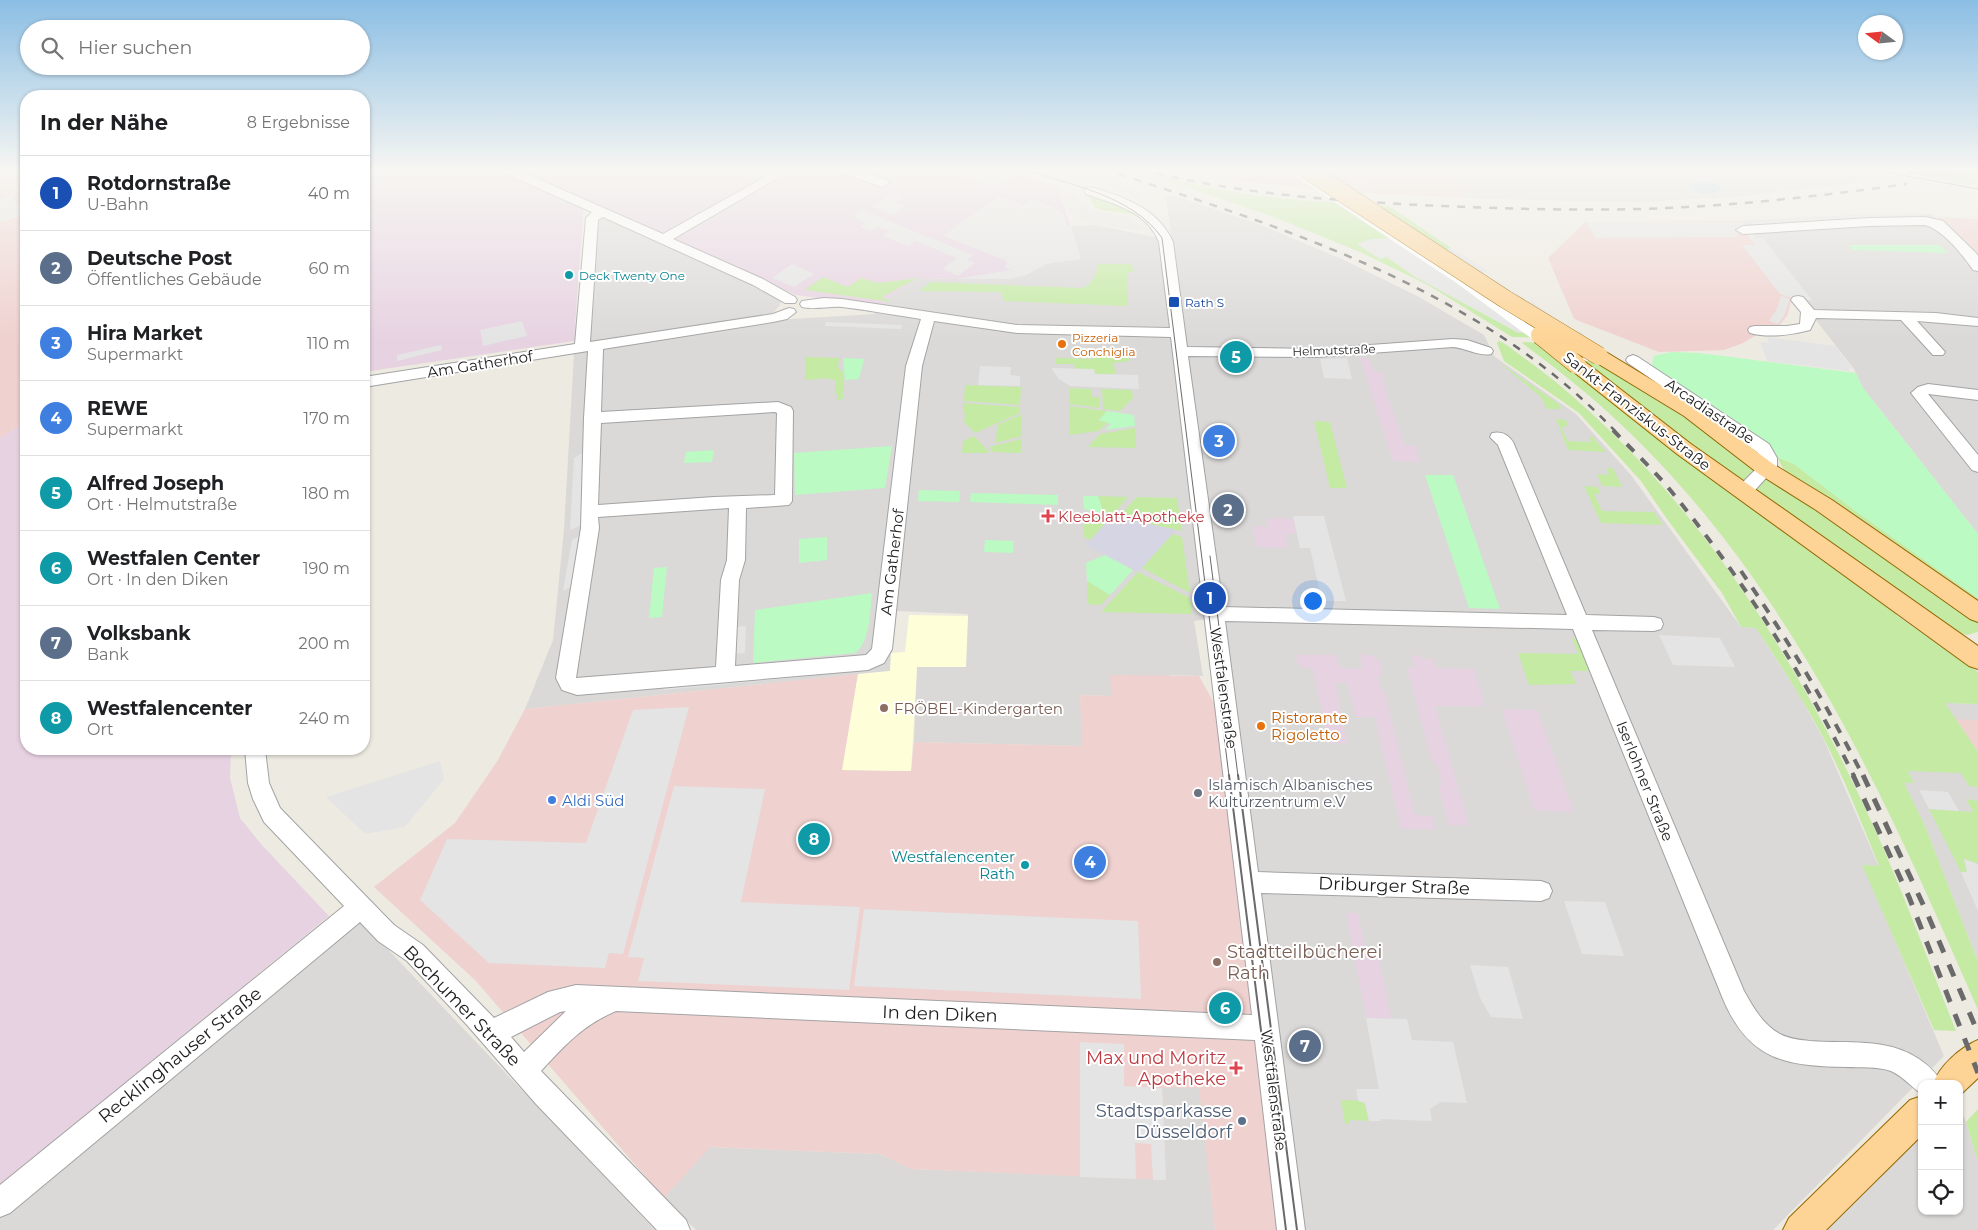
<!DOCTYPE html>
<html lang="de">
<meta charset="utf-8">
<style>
body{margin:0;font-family:Montserrat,sans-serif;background:#f2f2f2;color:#202124}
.controls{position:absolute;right:15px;bottom:15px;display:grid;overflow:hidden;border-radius:10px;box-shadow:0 1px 4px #0004}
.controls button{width:45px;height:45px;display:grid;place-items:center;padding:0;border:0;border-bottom:1px solid #e0e0e0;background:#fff;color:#202124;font:25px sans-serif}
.compass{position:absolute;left:1858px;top:15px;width:45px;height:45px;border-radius:50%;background:#fff;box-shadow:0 1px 4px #0004;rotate:285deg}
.you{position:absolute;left:1312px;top:600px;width:18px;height:18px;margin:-12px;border:4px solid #fff;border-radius:50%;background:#1a73e8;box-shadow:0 0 0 8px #1a73e833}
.badge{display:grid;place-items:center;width:32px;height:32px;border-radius:50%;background:#c70700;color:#fff;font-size:16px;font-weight:700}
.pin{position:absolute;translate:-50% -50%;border:2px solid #fff;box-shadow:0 1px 5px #0006}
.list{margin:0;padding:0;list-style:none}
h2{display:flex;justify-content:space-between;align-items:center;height:65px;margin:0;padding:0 20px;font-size:21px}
h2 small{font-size:16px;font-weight:400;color:#757577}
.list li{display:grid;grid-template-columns:32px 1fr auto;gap:15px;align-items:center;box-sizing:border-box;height:75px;padding:0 20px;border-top:1px solid #e0e0e0}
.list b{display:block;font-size:19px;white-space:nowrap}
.list p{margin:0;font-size:16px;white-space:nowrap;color:#757577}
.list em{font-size:16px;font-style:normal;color:#757577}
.icon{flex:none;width:28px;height:28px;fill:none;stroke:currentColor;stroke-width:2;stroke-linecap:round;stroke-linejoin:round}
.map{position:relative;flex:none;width:1978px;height:1230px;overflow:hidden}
.search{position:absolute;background:#fff;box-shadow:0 1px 4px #0004;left:20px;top:20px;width:350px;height:55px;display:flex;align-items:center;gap:12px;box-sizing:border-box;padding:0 18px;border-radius:28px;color:#757577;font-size:19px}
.panel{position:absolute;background:#fff;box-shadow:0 1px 4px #0004;left:20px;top:90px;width:350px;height:665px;border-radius:20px}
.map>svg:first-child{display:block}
.residential{fill:#dad9d8}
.commercial{fill:#efd1cf}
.industrial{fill:#e7d2e2}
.education{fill:#feffd8}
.grass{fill:#c4eaa4}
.forest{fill:#a3ce94}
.park{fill:#bbfac2}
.parking{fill:#e4e4e4}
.plaza{fill:#d6d5e3}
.water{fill:#9fcddd}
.pier{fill:#fff}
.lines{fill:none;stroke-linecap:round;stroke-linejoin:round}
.minor-casing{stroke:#a3a3a3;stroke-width:2}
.major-casing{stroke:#936800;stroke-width:2}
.minor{fill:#fff;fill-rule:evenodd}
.major{fill:#fed496;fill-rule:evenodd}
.tram-far1{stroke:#6a6a6a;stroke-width:1}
.tram{stroke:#6a6a6a;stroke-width:2}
.rail-far2{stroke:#6a6a6a;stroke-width:2.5;stroke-dasharray:8 8;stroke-linecap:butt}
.rail-far1{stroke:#6a6a6a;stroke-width:4;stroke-dasharray:10 10;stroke-linecap:butt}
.rail{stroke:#6a6a6a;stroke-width:5;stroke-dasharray:13 13;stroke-linecap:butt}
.major-bridge-casing{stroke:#936800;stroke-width:19;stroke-linecap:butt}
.major-bridge{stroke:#fed496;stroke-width:18}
.culture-dot{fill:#0f9aa8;stroke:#fff;stroke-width:2}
.transit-dot{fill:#1a4fb4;stroke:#fff;stroke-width:2}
.food-dot{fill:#e8710a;stroke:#fff;stroke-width:2}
.health-dot{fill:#e0444e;stroke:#fff;stroke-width:2}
.education-dot{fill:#8d6e63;stroke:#fff;stroke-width:2}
.worship-dot{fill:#6b7280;stroke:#fff;stroke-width:2}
.shop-dot{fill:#3f7fe0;stroke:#fff;stroke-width:2}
.service-dot{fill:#5c6f8a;stroke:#fff;stroke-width:2}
.labels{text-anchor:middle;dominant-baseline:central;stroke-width:4;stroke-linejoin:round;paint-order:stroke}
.far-culture-label{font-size:12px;fill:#0d838f;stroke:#fff;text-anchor:start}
.far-transit-label{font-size:12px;fill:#164399;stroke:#fff;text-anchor:start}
.far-food-label{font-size:12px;fill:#c56008;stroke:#fff;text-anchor:start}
.far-street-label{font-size:12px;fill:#1c1c1c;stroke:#fff}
.street-label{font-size:15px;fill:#1c1c1c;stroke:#fff}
.health-label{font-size:15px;fill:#be3a42;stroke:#fff;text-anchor:start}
.education-label{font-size:15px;fill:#785e54;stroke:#fff;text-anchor:start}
.food-label{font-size:15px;fill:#c56008;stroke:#fff;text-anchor:start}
.worship-label{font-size:15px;fill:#5b616d;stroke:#fff;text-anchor:start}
.shop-label{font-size:15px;fill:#366cbe;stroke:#fff;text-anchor:start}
.culture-label{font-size:15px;fill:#0d838f;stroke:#fff;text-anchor:end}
.near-street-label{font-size:18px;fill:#1c1c1c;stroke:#fff}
.near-education-label{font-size:18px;fill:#785e54;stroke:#fff;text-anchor:start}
.near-health-label{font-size:18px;fill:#be3a42;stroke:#fff;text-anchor:end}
.near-service-label{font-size:18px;fill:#4e5e75;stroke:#fff;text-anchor:end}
</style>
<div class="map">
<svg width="1978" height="1230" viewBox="0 0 1978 1230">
<rect width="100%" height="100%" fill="#edeae1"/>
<path class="residential" d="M1436,169H1847L1898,178L1745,196L1643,202L1568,201L1464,198L1456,178L1439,177Z
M1175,196L1258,224L1344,260L1419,297L1484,335L1495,357L1576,414L1631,475L1741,627L1756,628L1797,691L1824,740L1879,867L1863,865L1944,1056L1773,1230H1305L1166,197Z
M1932,214L1978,260V534L1863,388L1854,369L1745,229L1743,221L1860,215Z
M604,215L781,298L780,305L772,314L595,342L585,339L593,225Z
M1094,225L1160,238L1209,619L1194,621L1203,676L1171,675L1111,696L1080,695L1083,746L914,742L917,667H965L968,614L897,611L890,671L525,709L553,640L564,529L574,353L791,319L874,314L883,301L918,278L956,279L1079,252L1071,226Z
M1869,700L1978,704V962L1925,826L1903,783H1913Z
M359,919L655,1230H0V1212Z
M1162,1088H1200L1215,1230H696L664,1198L709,1147L880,1154L911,1169L1166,1179Z
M1959,1107L1966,1122L1978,1162V1230H1825L1922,1134V1211H1959Z"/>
<path class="commercial" d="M0,169H26V423L0,438Z
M1179,169H1283L1315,189L1234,180Z
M1312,169H1436L1439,177L1456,178L1464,198L1350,192Z
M1938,217L1978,219V257Z
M1743,221L1744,229L1793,295L1792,299L1787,316L1778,327L1758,334L1743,343L1724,350L1659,352L1574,319L1548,258L1585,222Z
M858,674L843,770L911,771L914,742L1082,746L1080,695L1111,696L1110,675L1199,676L1218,710L1283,1230H1215L1199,1088H1162L1166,1180L911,1169L880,1154L710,1147L664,1198L475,980L374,887L455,823L498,760L525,709Z
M1956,719L1978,720V752Z"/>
<path class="industrial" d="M364,169H1004L1058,188L1081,259L956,279L918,278L884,301L880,306L796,295L584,201L574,341L364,372Z
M1360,358H1367L1375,372L1383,373L1384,378H1382L1383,382L1404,445L1415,446L1420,462L1393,461Z
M26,423V749H231L230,778L240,818L261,844L329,916L0,1185V438Z
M1267,518L1293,519L1296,534H1285L1288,548L1257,547L1253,526L1268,527Z
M1360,654L1375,656L1376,660H1380L1383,675H1377L1381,689L1384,690L1415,815L1432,816L1435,829H1401L1375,717H1356L1348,683H1335L1347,744L1329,743L1313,669L1299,667L1296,655H1336L1339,666L1342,668L1363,669Z
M1411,655L1421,656L1422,659H1433L1436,668L1474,669L1485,706H1435L1469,826L1448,825L1439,787L1442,786L1437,765L1432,761L1407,667H1415Z
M1502,709L1537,710L1574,812L1534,810Z
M1346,913H1358L1366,953H1378L1391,1019L1366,1018Z"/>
<path class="education" d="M909,615L968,616L966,667H917L911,771L842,770L858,674L890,671L891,653L905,652Z"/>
<path class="grass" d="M1978,169V185L1931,177Z
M1155,175L1213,188L1252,195L1309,201L1389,206L1451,248L1443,251L1372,239L1358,244L1387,257L1414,276L1517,332L1573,338L1512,337L1428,285L1360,252L1274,217L1154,176Z
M1090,194L1115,203L1138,215L1102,210L1094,207L1088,195Z
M1097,264H1132L1133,272H1127L1128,306L1004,301L1001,292L919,291L931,282L1082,288C1092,285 1098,273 1097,264Z
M823,277L848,287L861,278L878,283L918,278L882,297L892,302L805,290Z
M1499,341C1507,344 1513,350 1520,355C1544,372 1567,391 1589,411C1717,528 1811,685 1881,843C1908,905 1931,968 1956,1031L1934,1030L1862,865L1879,866C1862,824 1845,780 1824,739C1804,701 1780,664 1756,628L1741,627L1722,593L1667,519L1641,481L1579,413L1504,361L1497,343Z
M1525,342L1538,343L1901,612L1896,615L1978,672V704L1945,703L1978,752V787L1969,786L1961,773L1908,771L1914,783H1904L1925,826L1978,962V1010C1885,796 1787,576 1612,416C1584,390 1553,366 1522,343Z
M1093,354L1105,357L1108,355L1130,356V361L1113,363L1116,374H1095L1094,369H1075L1074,364H1056V358L1094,359Z
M805,357L839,358L838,368H840V371H843L844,391L841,393H843V399L837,400V394H832L835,393V380H830V378L805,380Z
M1598,357L1669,402L1761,469L1746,487L1580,363Z
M1497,361L1560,405L1561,409H1547L1541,397Z
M965,385L1021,387L1020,405L964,401Z
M1069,388L1091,389V397H1100V408L1069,404Z
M1102,389L1132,390L1133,398L1120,411L1103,409Z
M963,403L1020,407V413L975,433L964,422L965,413H963Z
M1069,406L1107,411L1099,420L1108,423L1098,431L1070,435Z
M1022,414V436L996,443L997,425Z
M1556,419L1566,420L1568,426L1561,427L1568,441L1591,442L1589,437H1593L1606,452L1568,450Z
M1314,421L1330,422L1347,488H1330Z
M1135,428L1136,448L1088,447L1100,434Z
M974,436L990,453H962L963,441Z
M1021,439V453L993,452L989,447Z
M1777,457L1794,464L1857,512L1978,598V606L1785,472Z
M1606,468H1613L1622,487L1602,486L1597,474L1609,475Z
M1764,472L1978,621V632L1967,635L1954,631L1752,494Z
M1584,486L1598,487L1600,494H1594L1602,511L1654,512L1663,525L1601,523Z
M1098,496L1128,497L1112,516L1104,514Z
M1137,497L1177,498L1182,531L1118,517Z
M1083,514L1108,520L1090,540L1084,537Z
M1172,534L1182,537L1190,593L1142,568Z
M1138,572L1190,598L1192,614L1101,612Z
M1087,581L1110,595L1101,605L1087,604Z
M1572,638L1580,639L1593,671H1570L1576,684L1529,685L1518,653L1578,654Z
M1966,799L1978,801V864L1964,859L1967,873L1961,872L1929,809L1973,812Z
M1341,1100C1365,1101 1364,1097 1369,1121L1349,1120V1124H1345Z
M1978,1109V1162L1966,1122Z"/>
<path class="forest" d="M1886,169H1974L1931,177Z"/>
<path class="park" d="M1848,245H1940L1948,253L1853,250Z
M1672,352L1699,353L1856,373L1863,388L1978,534V598L1857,512L1794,464L1777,457L1769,446L1657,371L1652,364L1654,356Z
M843,358L864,359L859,379L845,380Z
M1107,411L1134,415L1135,426L1105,430L1111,424L1099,420Z
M892,446L885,488L795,495L794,453Z
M714,450L712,462L684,463L686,452Z
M1425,475H1453L1500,609L1469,608Z
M919,490L960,491L959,502L918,501Z
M971,493L1058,495V505L970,502Z
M1083,496H1098L1104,514L1084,509Z
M827,537V560L799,563V539Z
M985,540L1014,541L1013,553L984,552Z
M1105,555L1133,570L1110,595L1087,581L1086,563Z
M667,567L662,617L649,618L654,568Z
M872,593C870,610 870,644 855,653L753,663L755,610Z"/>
<path class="parking" d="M958,169H1004L1018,174L998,189L964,177L969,172Z
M1348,169H1365L1371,189L1354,188Z
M1100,183L1114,184L1128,187L1137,192L1143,199L1133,200L1124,192L1102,189Z
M1068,192L1078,196L1076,201L1087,200L1090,208L1101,212L1128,216V220L1141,226L1140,230L1092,224L1071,215L1068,212L1063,197L1070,196L1066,194Z
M892,193L904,197L896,203L905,206L893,215L872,206Z
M10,195L19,205L26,203V214L0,223V199Z
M999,196L1023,205L1032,199L1055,208L1063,213L1067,226H1071L1081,259L1047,264L1026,275L1010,279H956L1011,270L1005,267L1007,261L943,236Z
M861,210L973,255L967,260L975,263L958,276L943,269L957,258L915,241L908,246L890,239L882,236L889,231L879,227L872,231L860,227L866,222L852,216Z
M1861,215H1921L1925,219L1755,227L1750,222Z
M1586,222H1743L1756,238H1763L1812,300H1798L1780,294L1742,245H1755L1743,230H1734L1739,236L1735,237L1596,238Z
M1391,238L1443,251L1451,248L1487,271L1480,275L1519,301H1531L1572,331L1581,332L1587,339L1517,332L1414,276L1387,257L1380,259L1357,244L1372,239Z
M792,264L814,274L794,287L772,278Z
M1781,296L1790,299L1784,316L1778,324L1769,321L1777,309Z
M522,321L527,336L483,346L480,330Z
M826,322L902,325L901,329L825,326Z
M1767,337L1835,346L1853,369L1849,368V371L1767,361L1760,342L1769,343Z
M441,345L442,350L397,361V355Z
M1347,358L1352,379L1324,378L1320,359Z
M980,366L1011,367L1010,375L1020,376V386L978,385Z
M1051,368L1094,369L1095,374L1138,375L1139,389L1070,386L1059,379Z
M586,451L582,525L570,530L574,458Z
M1293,516H1324L1346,601H1322L1310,548H1300Z
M582,534L574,585L563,591L572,540Z
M746,626L745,653L732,654L734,627Z
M1659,635L1720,638L1735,667L1673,665Z
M853,668L852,672L663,690L664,686Z
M689,707L623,954L609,953L605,968L489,963L420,900L447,839L586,843L633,710Z
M440,761L444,779L405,827L365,834L326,797Z
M674,786L765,789L741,902L860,907L849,990L638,981L644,958L628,957Z
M1919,790L1948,792L1959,811L1929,809Z
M1964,859L1978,864V911L1961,872H1967Z
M1564,901L1605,902L1624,956L1582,954Z
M864,909L1138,921L1141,999L854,986Z
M1470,965L1508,967L1523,1019L1491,1017L1480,998Z
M1366,1018L1407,1019L1412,1040L1453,1042L1467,1103L1441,1102L1430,1109L1432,1121L1381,1119L1380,1121H1369L1365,1103L1358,1101L1356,1089H1379Z
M1080,1042L1124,1044V1086L1162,1088L1166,1180H1153L1151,1144L1135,1143L1136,1179L1080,1177Z"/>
<path class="plaza" d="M1112,516L1118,517L1176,530L1138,572L1086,545Z"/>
<path class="water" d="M1710,182L1720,186L1721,190C1711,196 1694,195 1688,184Z"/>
<path class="pier" d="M1284,169H1315L1472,270L1608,353L1570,367L1458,284Z"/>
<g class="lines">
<defs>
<path id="minor" d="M500,169H515L663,234L779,169H793L673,239L763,279L795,297L797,300L795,303H785L753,285L603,217L598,220L590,342L773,314L789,308L794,309L796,312L787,319L773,322L603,349L601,412L778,402L791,407L793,411L792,501L789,505L746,508L745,560L739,580L735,666L866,655L872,649L906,366L921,319C894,315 868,310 842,307C829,306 814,310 802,307L800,304L802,301L824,298L842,299L1017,325L1170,328L1159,242C1147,211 1114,204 1086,194L1084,191L1086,188L1090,187C1123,196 1159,209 1173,242L1187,347L1315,349L1453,339L1467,340L1491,348L1493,351L1491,354C1481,357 1465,348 1453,347L1315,357L1188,356L1223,607L1567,615L1498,445L1490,437L1492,433C1501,431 1508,434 1513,442L1586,615L1654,617L1661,619L1663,624L1661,629L1654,631L1592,630L1744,991C1753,1007 1763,1025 1780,1034C1789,1039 1801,1040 1810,1041C1847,1044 1886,1037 1919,1059C1929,1066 1937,1073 1942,1084H1922V1094C1911,1087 1903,1076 1891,1071C1877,1066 1860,1068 1846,1067C1785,1066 1749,1060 1723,999L1573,629L1225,621L1258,872L1541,881L1549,884L1552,891L1549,898L1541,901L1261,893L1305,1230H1277L1255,1040L616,1011C583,1025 565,1045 541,1071L686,1220L690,1230H657L536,1104L467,1025L407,961L378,941L360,922L10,1213L0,1217V1185L344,906L264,822L253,799L248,783L245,749H265L269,783L280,808L394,925L423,945L494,1018L548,992L576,985L1252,1015L1171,337L1017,333L934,321L922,366L892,649L884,663L868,670L577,695L562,690L556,678L581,528L584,418L588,351L364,387V377L575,344L586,218L592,212L502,172ZM775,412L777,413L775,495L714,497L598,505L601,423ZM729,508L727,560L721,580L716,667L576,678L599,528L598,517ZM566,1011L524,1052L511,1037L560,1012Z
M838,169H854L887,180L889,183L883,187L879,186L840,172Z
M1925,217L1943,221L1976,253L1978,256V271L1973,270C1963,255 1942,229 1925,225L1869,226L1743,234L1736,230L1743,226L1869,218Z
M1798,296L1803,297L1814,310L1936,313L1978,318V326L1917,321L1945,352L1943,355H1933L1901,320L1816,318L1810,330C1792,335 1768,338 1750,333L1748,330L1750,327L1755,326H1787L1800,324L1801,312L1791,300L1793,297Z
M1633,355L1638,357L1769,444L1777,458V466L1756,489L1752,498L1746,500L1740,498L1738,494L1742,483L1761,464V458L1757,452L1628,363L1626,360L1628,357Z
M1928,384L1978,390V400L1928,394L1978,455V472L1972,470L1911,393L1918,387Z"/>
<path id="major" d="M1599,350L1606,352L1698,408L1773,464L1832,500L1978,601V622L1970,619L1816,510L1759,474L1684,416L1592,360L1590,356L1592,352Z
M1577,359L1584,361L1691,444L1978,646V669L1969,666L1677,454L1570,369L1567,365L1570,361Z
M1978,1040V1078L1960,1095L1959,1084H1933C1940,1065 1960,1048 1978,1040Z
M1922,1096V1135L1826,1230H1783L1789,1218L1910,1100Z"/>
</defs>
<use href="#minor" class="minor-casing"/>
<use href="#major" class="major-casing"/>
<use href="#minor" class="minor"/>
<use href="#major" class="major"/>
<path class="tram-far1" d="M1021,169C1068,184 1132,195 1162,238L1229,776
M1869,169L1978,189
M1210,556L1238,776"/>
<path class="tram" d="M1229,775L1286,1230
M1238,775L1297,1230"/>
<path class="rail-far2" d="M1103,169C1285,228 1479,288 1615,431
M1140,169C1232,193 1325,200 1420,205C1509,209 1598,212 1687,207C1761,203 1834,194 1907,184"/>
<path class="rail-far1" d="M1613,430C1632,450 1653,469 1671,491C1743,579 1803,674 1854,776
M1741,571C1786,637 1827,705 1863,776"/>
<path class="rail" d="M1853,775L1909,897L1978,1073
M1863,775L1927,913L1978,1033"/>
<defs>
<path id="major-bridge" d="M1306,169L1505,299L1599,356
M1540,335L1577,365"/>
</defs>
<use href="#major-bridge" class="major-bridge-casing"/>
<use href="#major-bridge" class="major-bridge"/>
</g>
<linearGradient id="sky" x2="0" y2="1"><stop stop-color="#8bbee4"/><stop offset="0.5" stop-color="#f7f6f2"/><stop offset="1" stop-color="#f7f6f2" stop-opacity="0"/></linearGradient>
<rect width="1978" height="341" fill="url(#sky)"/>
<g class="culture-dot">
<circle cx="569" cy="275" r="5"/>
<circle cx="1025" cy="865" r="5"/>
</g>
<rect class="transit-dot" x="1168" y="296" width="12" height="12" rx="2.5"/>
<g class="food-dot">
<circle cx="1062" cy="344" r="5"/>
<circle cx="1261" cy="726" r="5"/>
</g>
<g class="health-dot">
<path d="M1045.5 508.5h5v5h5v5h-5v5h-5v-5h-5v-5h5z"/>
<path d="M1233.5 1060.5h5v5h5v5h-5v5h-5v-5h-5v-5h5z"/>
</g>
<g class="education-dot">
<circle cx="884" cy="708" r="5"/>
<circle cx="1217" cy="962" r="5"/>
</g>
<circle class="worship-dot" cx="1198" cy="793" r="5"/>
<circle class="shop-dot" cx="552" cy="800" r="5"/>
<circle class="service-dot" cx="1242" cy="1121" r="5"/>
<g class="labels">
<g class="far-culture-label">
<text x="579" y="275">Deck Twenty One</text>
</g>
<g class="far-transit-label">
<text x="1185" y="302">Rath S</text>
</g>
<g class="far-food-label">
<text x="1072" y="337">Pizzeria<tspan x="1072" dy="14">Conchiglia</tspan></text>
</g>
<g class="far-street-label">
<text transform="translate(1334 350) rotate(-2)">Helmutstraße</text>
</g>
<g class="street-label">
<text transform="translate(480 364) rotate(-9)">Am Gatherhof</text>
<text transform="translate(1637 411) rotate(38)">Sankt-Franziskus-Straße</text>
<text transform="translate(1710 411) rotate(34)">Arcadiastraße</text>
<text transform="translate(892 562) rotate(-83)">Am Gatherhof</text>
<text transform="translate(1224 688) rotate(82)">Westfalenstraße</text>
<text transform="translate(1645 781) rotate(68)">Iserlohner Straße</text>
<text transform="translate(1274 1090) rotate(83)">Westfalenstraße</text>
</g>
<g class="health-label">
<text x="1058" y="516">Kleeblatt-Apotheke</text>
</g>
<g class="education-label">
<text x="894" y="708">FRÖBEL-Kindergarten</text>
</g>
<g class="food-label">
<text x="1271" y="717">Ristorante<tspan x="1271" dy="17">Rigoletto</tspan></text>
</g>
<g class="worship-label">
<text x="1208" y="784">Islamisch Albanisches<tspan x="1208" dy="17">Kulturzentrum e.V</tspan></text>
</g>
<g class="shop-label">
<text x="562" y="800">Aldi Süd</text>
</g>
<g class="culture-label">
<text x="1015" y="856">Westfalencenter<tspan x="1015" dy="17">Rath</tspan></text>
</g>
<g class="near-street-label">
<text transform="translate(1394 886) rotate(2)">Driburger Straße</text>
<text transform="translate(462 1006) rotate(46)">Bochumer Straße</text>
<text transform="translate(940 1014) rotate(2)">In den Diken</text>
<text transform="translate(180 1055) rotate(-39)">Recklinghauser Straße</text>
</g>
<g class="near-education-label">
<text x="1227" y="952">Stadtteilbücherei<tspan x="1227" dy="21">Rath</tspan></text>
</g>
<g class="near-health-label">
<text x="1226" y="1058">Max und Moritz<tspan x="1226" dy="21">Apotheke</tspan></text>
</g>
<g class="near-service-label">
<text x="1232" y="1111">Stadtsparkasse<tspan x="1232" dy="21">Düsseldorf</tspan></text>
</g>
</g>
</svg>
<div class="controls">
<button>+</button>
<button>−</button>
<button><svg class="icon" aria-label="locate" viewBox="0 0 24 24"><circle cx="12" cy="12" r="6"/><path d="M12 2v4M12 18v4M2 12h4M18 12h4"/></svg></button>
</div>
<svg class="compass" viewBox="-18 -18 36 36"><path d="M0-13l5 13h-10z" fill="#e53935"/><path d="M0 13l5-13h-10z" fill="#757577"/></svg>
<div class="you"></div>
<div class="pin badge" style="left:1210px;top:598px;background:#1a4fb4">1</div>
<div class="pin badge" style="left:1228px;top:510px;background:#5c6f8a">2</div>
<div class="pin badge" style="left:1219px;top:441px;background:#3f7fe0">3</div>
<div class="pin badge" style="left:1090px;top:862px;background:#3f7fe0">4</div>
<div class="pin badge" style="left:1236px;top:357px;background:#0f9aa8">5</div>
<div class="pin badge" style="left:1225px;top:1008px;background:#0f9aa8">6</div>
<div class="pin badge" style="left:1305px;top:1046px;background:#5c6f8a">7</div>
<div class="pin badge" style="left:814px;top:839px;background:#0f9aa8">8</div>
<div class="search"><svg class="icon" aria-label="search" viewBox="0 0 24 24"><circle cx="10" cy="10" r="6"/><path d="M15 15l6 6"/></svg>Hier suchen</div>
<section class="panel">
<h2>In der Nähe<small>8 Ergebnisse</small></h2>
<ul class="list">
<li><span class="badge" style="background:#1a4fb4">1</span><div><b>Rotdornstraße</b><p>U-Bahn</p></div><em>40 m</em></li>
<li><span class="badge" style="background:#5c6f8a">2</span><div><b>Deutsche Post</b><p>Öffentliches Gebäude</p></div><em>60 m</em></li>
<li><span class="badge" style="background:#3f7fe0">3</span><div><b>Hira Market</b><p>Supermarkt</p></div><em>110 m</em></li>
<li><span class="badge" style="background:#3f7fe0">4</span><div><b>REWE</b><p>Supermarkt</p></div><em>170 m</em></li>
<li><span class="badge" style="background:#0f9aa8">5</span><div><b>Alfred Joseph</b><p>Ort · Helmutstraße</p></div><em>180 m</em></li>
<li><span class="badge" style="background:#0f9aa8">6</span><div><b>Westfalen Center</b><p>Ort · In den Diken</p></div><em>190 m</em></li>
<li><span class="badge" style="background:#5c6f8a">7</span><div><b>Volksbank</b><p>Bank</p></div><em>200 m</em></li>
<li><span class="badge" style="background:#0f9aa8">8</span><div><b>Westfalencenter</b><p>Ort</p></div><em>240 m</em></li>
</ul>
</section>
</div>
